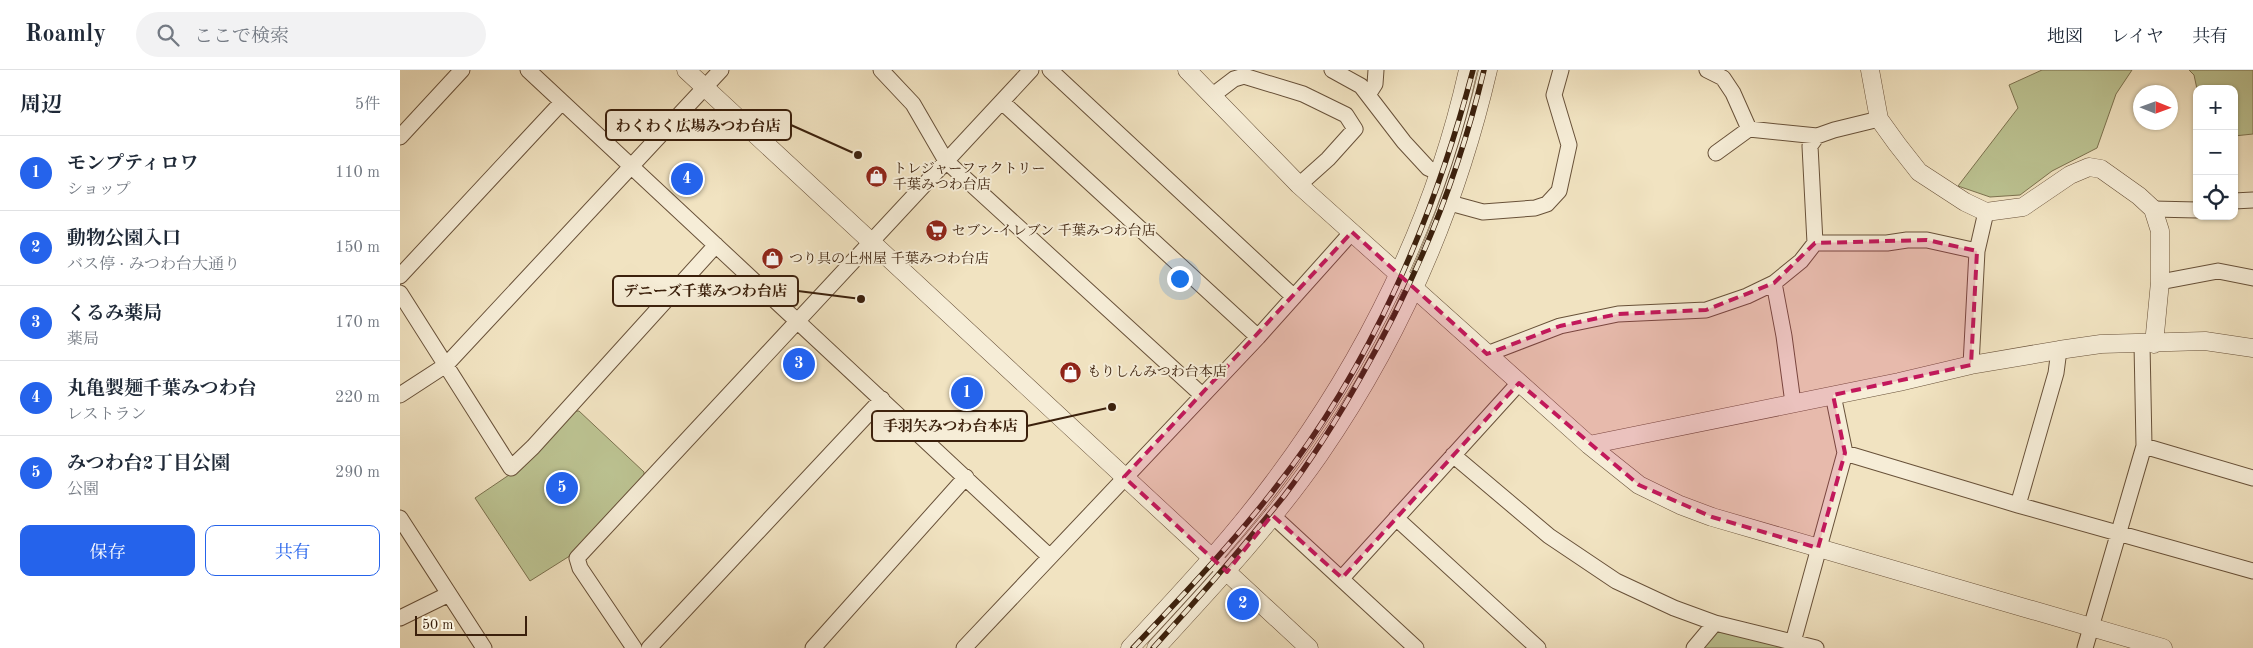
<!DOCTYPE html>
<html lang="ja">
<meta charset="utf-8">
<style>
body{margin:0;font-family:"Old Standard TT","Noto Serif JP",serif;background:#f2f2f3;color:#1f2937}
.controls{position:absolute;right:15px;top:15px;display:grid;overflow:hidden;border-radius:10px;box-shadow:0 1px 4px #0004}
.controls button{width:45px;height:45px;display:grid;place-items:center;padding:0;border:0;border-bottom:1px solid #e0e1e3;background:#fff;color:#1f2937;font:25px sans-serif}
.compass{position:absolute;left:1733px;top:15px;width:45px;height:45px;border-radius:50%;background:#fff;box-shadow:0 1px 4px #0004;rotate:91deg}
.scale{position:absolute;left:15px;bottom:12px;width:112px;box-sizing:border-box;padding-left:5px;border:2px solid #3b200c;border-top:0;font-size:14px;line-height:18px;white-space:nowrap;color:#3b200c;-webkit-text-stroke:4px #f6edd7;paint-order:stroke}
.you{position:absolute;left:779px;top:208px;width:18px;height:18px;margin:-12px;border:4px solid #fff;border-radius:50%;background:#1a73e8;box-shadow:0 0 0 8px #1a73e833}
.badge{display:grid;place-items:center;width:32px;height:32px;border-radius:50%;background:#2563eb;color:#fff;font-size:16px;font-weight:700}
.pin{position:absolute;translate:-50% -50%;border:2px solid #fff;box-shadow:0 1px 5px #0006}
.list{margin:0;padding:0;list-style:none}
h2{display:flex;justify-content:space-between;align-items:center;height:65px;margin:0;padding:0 20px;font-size:21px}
h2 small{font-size:16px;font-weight:400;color:#747a83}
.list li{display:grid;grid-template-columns:32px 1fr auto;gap:15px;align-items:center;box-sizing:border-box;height:75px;padding:0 20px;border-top:1px solid #e0e1e3}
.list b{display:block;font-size:19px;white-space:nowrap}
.list p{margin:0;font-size:16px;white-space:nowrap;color:#747a83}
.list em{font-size:16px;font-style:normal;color:#747a83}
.actions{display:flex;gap:10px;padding:15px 20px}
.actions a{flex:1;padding:11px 0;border:1px solid #2563eb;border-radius:10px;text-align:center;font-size:18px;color:#2563eb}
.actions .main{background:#2563eb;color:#fff}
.icon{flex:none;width:28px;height:28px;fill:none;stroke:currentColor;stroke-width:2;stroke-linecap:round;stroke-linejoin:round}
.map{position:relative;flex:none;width:1853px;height:578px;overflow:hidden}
header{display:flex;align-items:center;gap:30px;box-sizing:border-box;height:70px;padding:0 25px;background:#fff;border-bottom:1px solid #e0e1e3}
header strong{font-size:24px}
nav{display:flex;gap:28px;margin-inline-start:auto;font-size:18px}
.search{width:350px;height:45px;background:#f2f2f3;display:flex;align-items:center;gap:12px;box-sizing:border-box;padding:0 18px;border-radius:28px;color:#747a83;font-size:19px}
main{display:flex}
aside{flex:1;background:#fff}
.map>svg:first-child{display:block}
.green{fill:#bcc392;stroke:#7c724f}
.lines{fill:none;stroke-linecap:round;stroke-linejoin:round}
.minor-casing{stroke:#685139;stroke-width:17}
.tertiary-casing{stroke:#685139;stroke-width:19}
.minor{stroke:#f6edd7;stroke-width:15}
.tertiary{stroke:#f6edd7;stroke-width:18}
.rail-casing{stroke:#3b200c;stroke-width:5.5}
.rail{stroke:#f6edd7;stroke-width:4;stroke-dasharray:11;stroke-linecap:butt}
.marked{fill:#c2185b;fill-opacity:0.2;stroke:#c2185b;stroke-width:4;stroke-dasharray:10 6;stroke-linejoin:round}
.labels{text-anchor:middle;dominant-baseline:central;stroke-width:4;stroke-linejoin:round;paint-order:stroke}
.poi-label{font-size:14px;fill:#3b200c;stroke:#f6edd7;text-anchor:start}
.leader{fill:none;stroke:#3b200c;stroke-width:2}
.callout-dot{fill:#3b200c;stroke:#f6edd7;stroke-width:2}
.callout{fill:#f6edd7;stroke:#3b200c;stroke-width:2}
.callout-label{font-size:15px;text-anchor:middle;font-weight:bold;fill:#3b200c}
</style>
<header>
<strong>Roamly</strong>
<div class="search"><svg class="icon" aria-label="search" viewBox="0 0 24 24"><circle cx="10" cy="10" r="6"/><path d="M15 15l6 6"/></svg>ここで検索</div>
<nav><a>地図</a><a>レイヤ</a><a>共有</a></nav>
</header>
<main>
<aside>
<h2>周辺<small>5件</small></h2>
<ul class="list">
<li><span class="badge">1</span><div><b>モンプティロワ</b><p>ショップ</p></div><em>110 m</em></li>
<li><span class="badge">2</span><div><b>動物公園入口</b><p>バス停 · みつわ台大通り</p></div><em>150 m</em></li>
<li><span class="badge">3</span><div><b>くるみ薬局</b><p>薬局</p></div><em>170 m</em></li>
<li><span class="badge">4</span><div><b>丸亀製麺千葉みつわ台</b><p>レストラン</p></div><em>220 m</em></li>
<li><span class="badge">5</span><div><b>みつわ台2丁目公園</b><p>公園</p></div><em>290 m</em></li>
</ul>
<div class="actions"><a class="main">保存</a><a>共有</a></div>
</aside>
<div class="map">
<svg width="1853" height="578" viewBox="0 0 1853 578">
<rect width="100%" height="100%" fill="#f1e3c1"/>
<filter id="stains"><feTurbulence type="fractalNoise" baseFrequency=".004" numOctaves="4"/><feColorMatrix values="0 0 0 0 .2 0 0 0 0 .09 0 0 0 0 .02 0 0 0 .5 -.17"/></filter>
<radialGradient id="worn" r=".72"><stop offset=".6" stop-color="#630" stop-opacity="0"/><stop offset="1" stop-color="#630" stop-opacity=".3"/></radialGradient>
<path class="green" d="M1642,0H1732L1716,24L1697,78L1652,101L1620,125L1590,127L1558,116L1618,38L1609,15Z
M1789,0H1853V64L1834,66V19H1797L1794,5Z
M170,341H179L244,402V409L176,482L130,511L75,428L109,405Z
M1315,559L1385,578H1301Z"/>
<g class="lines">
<defs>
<path id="minor" d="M128,0L649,486
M481,0L513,34L546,91L802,325
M650,0L894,227
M932,0L961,16L1004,72L1028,98L1039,103
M1307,0L1323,8L1333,23L1349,59
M813,25L834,9L844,6L903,24L946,45L955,59L928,89L899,115
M968,25L975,14L976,0
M602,32L858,267
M0,67L62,0
M1316,83L1349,59L1417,66
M1834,131L1853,130
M1050,133L1083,142L1135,138L1147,134L1159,121L1169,75L1154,25L1161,0
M1753,139L1797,140
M1415,173H1487L1507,170H1527L1577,181
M0,206L162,32
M1760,212L1818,201L1853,208
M1374,213L1384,266L1393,333
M0,223L111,398L133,377L316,175
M1087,284L1160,256L1218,244L1306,240L1347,226L1374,213L1401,191L1415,173L1410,76L1417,66L1434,60L1479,49
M1571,295L1577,181L1586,142
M0,325L46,295L321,0
M1744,376L1853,408
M1445,383L1618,435L1853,501
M1053,385L1149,466L1216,511L1274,538L1315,553L1416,578
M1618,435L1656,303L1659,280
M872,445L1016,578
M0,448L84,578
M996,448L1138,578
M942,508L1119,313
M0,548L49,524
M1393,572L1445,383L1433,325
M234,578L180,498L177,488L631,0
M249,578L482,329
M413,578L566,407
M564,578L858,267L952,162
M1294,578L1315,553
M1685,578L1744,376L1742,274"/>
<path id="tertiary" d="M286,0L909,578
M787,0L899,115L1189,375L1239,415L1280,435L1312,447L1763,578
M1470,0L1479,49L1497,74L1519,102L1565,132L1586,142L1623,137L1670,105L1689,97L1701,99L1739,126L1753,139L1760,161V212L1754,274
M1189,375L1499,312L1571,295L1659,280L1701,274L1805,271L1853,278
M730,578C779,525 830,471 873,413C965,291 1035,149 1068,0
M756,578C813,516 871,454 919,385C1000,268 1056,137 1088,0"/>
</defs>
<use href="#minor" class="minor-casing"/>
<use href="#tertiary" class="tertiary-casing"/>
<use href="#minor" class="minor"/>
<use href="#tertiary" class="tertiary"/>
<defs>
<path id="rail" d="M733,578C782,526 832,474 876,417C971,296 1034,148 1073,0
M753,578C798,529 842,478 884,426C913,388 939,346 962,305C1017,209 1058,108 1084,0"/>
</defs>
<use href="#rail" class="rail-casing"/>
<use href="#rail" class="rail"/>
</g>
<path class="marked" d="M952,162L1087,284L1160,256L1218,244L1306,240L1374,213L1415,173L1527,170L1577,181L1571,295L1433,325L1445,383L1418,478L1312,447L1239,415L1119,313L942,508L872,445L827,502L724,407Z"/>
<defs>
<symbol id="shop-disc" viewBox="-11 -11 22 22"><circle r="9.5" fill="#8f2418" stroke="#f6edd7"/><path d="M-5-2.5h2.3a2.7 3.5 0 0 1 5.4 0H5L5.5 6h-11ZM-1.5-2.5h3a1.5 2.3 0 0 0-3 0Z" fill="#fff"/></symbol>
<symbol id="supermarket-disc" viewBox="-11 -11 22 22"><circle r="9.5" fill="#8f2418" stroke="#f6edd7"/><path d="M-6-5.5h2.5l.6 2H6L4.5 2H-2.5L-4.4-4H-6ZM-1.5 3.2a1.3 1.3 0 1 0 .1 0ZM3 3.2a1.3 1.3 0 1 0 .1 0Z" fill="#fff"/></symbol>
</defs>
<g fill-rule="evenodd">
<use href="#shop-disc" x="464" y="94" width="25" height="25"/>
<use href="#supermarket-disc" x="524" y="148" width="25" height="25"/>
<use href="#shop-disc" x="360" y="176" width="25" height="25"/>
<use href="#shop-disc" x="658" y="290" width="25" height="25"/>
</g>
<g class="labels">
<g class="poi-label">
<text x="493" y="99">トレジャーファクトリー<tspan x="493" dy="16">千葉みつわ台店</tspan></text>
<text x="552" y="161">セブン-イレブン 千葉みつわ台店</text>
<text x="389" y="189">つり具の上州屋 千葉みつわ台店</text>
<text x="687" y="302">もりしんみつわ台本店</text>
</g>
</g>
<path class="leader" d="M458 85L391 55M461 229L398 221M712 337L627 356"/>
<g class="callout-dot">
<circle cx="458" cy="85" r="5"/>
<circle cx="461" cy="229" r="5"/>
<circle cx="712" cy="337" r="5"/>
</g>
<g class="callout">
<rect x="206" y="40" width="185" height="30" rx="5"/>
<rect x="213" y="206" width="185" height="30" rx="5"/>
<rect x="472" y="341" width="155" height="30" rx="5"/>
</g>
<g class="callout-label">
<text x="298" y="61">わくわく広場みつわ台店</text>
<text x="305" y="226">デニーズ千葉みつわ台店</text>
<text x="550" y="361">手羽矢みつわ台本店</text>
</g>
<rect width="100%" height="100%" filter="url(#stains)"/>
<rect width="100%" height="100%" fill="url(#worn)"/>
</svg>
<div class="controls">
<button>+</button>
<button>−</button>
<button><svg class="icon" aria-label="locate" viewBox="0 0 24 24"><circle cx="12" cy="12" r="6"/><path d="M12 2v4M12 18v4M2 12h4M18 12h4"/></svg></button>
</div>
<svg class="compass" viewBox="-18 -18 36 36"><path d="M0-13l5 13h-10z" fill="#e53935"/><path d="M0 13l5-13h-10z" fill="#747a83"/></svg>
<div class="scale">50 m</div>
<div class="you"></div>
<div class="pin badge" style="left:567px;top:323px">1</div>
<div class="pin badge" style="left:843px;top:534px">2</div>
<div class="pin badge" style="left:399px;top:294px">3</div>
<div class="pin badge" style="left:287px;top:109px">4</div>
<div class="pin badge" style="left:162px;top:418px">5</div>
</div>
</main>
